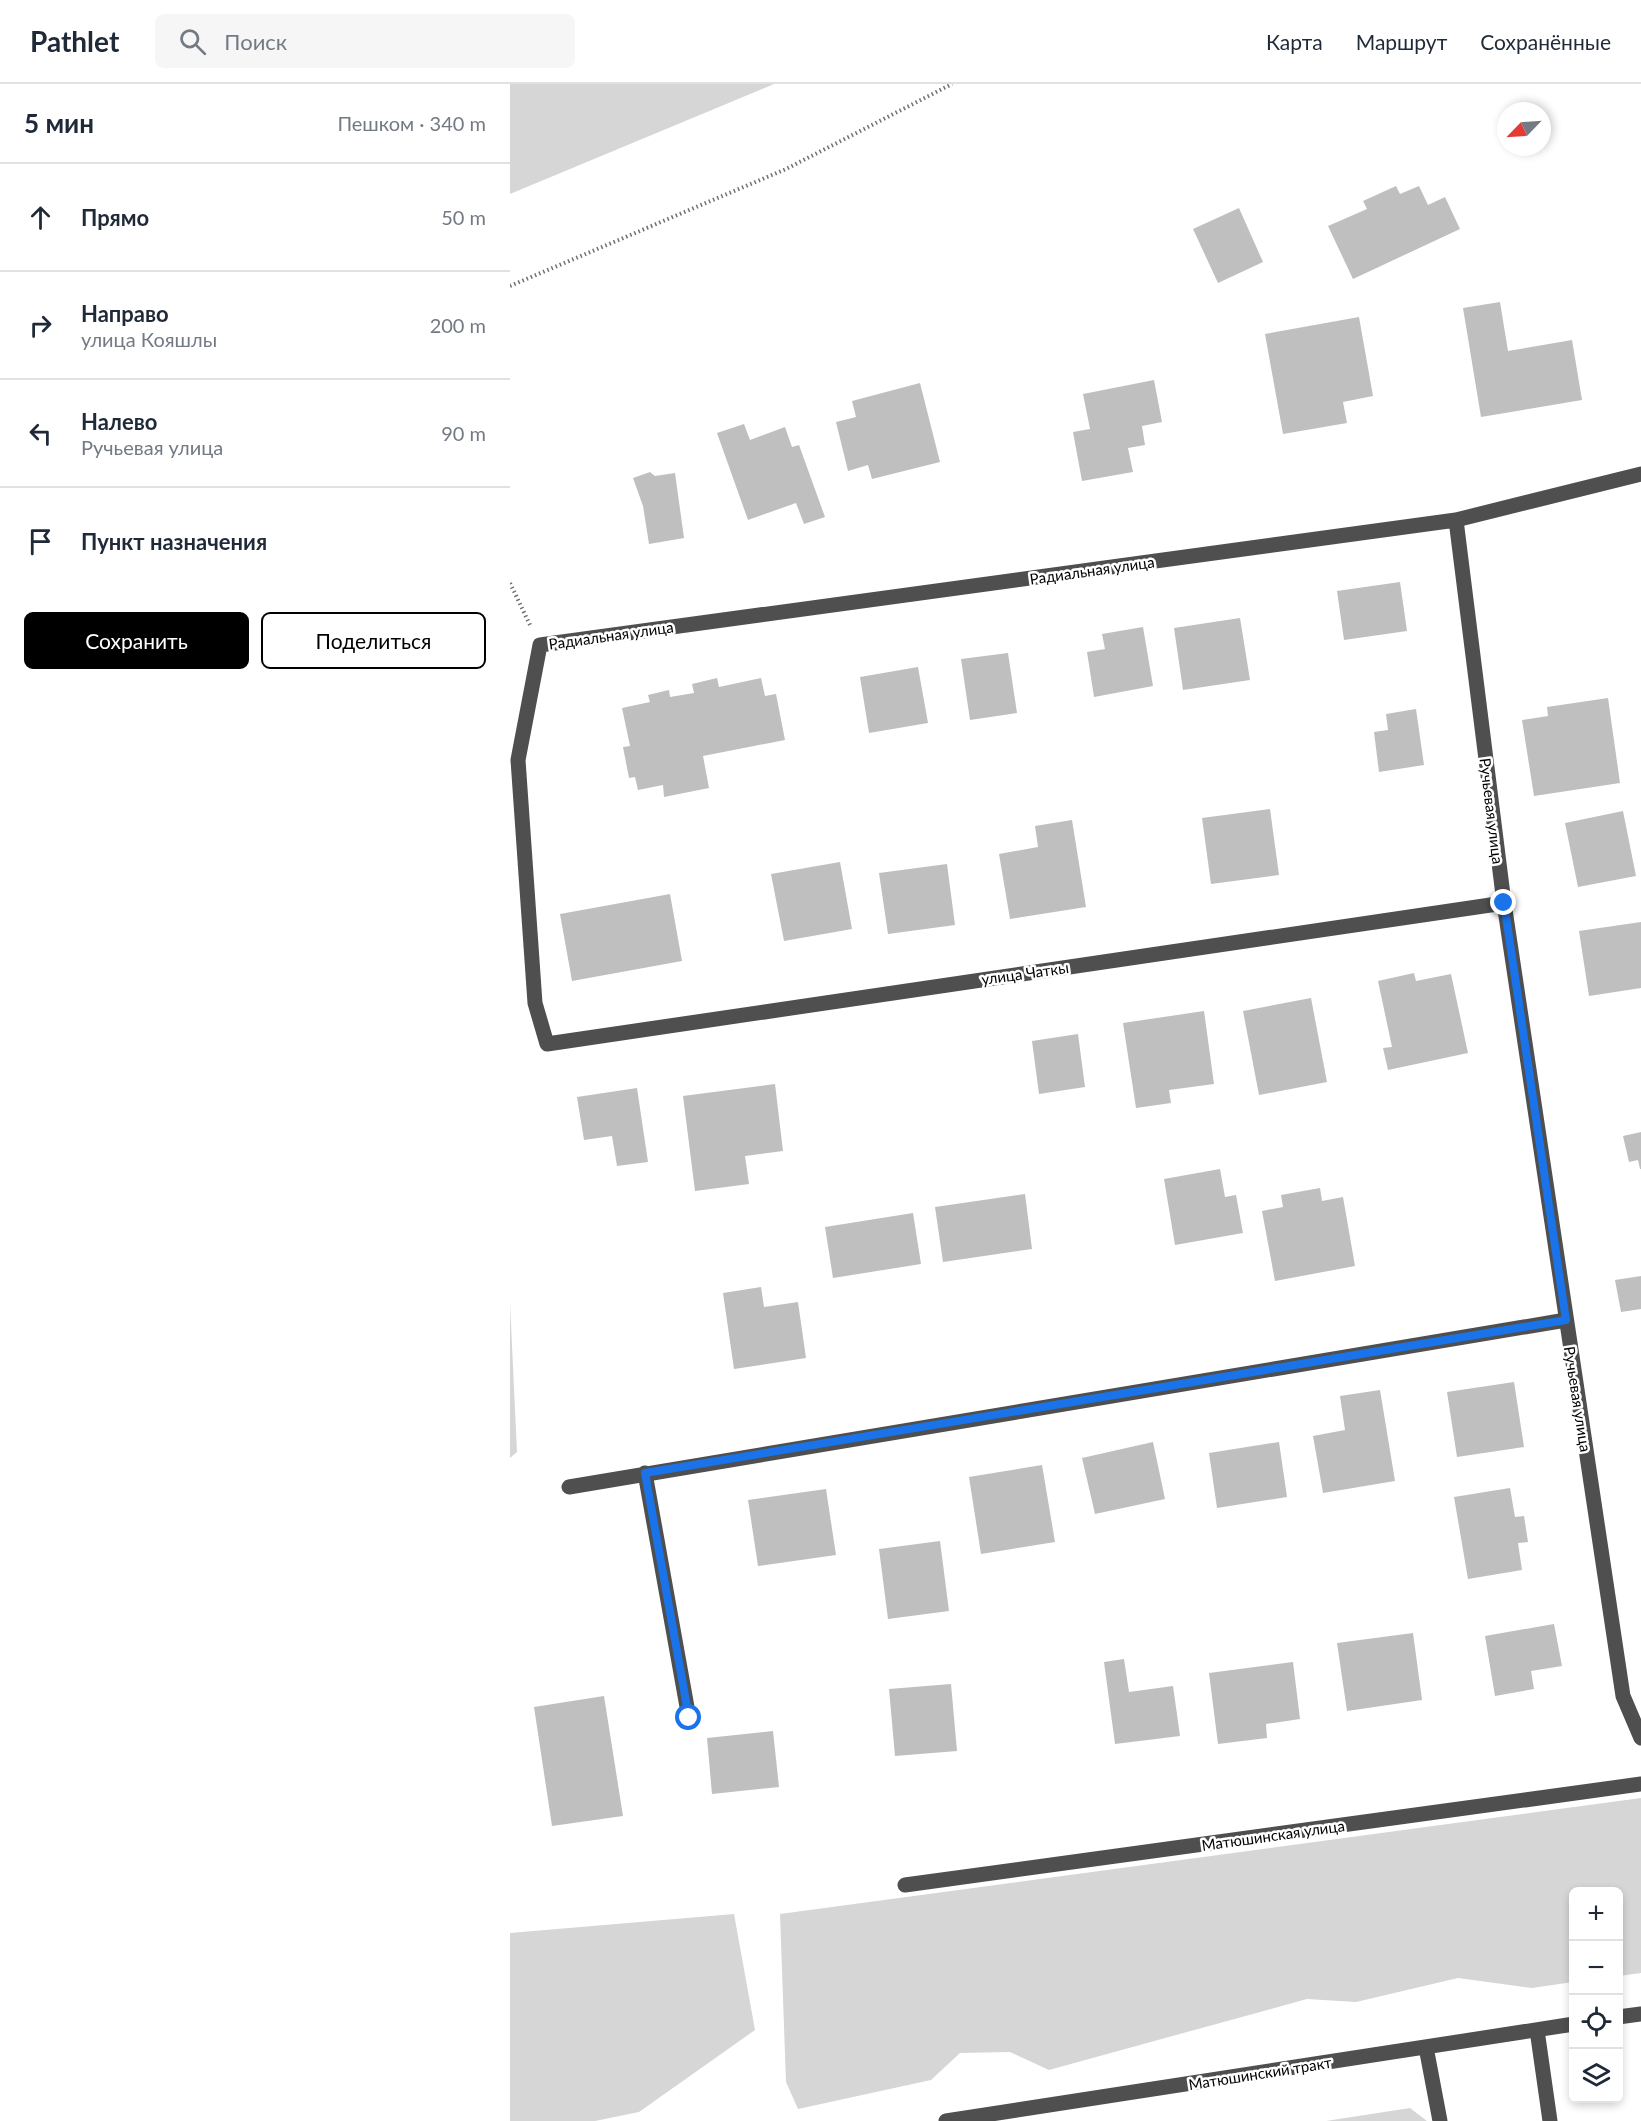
<!DOCTYPE html>
<html lang="ru">
<meta charset="utf-8">
<style>
body{margin:0;font-family:Lato,sans-serif;background:#f6f6f7;color:#1f2937}
.controls{position:absolute;right:18px;bottom:18px;display:grid;overflow:hidden;border-radius:9px;box-shadow:0 3px 9px #0003}
.controls button{width:54px;height:54px;display:grid;place-items:center;padding:0;border:0;border-bottom:2px solid #e0e1e3;background:#fff;color:#1f2937;font:30px sans-serif}
.compass{position:absolute;left:987px;top:18px;width:54px;height:54px;border-radius:50%;background:#fff;box-shadow:0 3px 9px #0003;rotate:245deg}
.stop{position:absolute;width:18px;height:18px;margin:-14px;border:4px solid #1a73e8;border-radius:50%;background:#fff}
.stop.end{background:#1a73e8;border-color:#fff;box-shadow:0 2px 6px #0008}
.list{margin:0;padding:0;list-style:none}
h2{display:flex;justify-content:space-between;align-items:center;height:78px;margin:0;padding:0 24px;font-size:26px}
h2 small{font-size:20px;font-weight:400;color:#747a83}
.list li{display:grid;grid-template-columns:39px 1fr auto;gap:18px;align-items:center;box-sizing:border-box;height:108px;padding:0 24px;border-top:2px solid #e0e1e3}
.list b{display:block;font-size:22px;white-space:nowrap}
.list p{margin:0;font-size:20px;white-space:nowrap;color:#747a83}
.list em{font-size:20px;font-style:normal;color:#747a83}
.actions{display:flex;gap:12px;padding:18px 24px}
.actions a{flex:1;padding:14px 0;border:2px solid #000;border-radius:9px;text-align:center;font-size:21px;color:#000}
.actions .main{background:#000;color:#fff}
.icon{flex:none;width:33px;height:33px;fill:none;stroke:currentColor;stroke-width:2;stroke-linecap:round;stroke-linejoin:round}
.map{position:relative;flex:none;width:1131px;height:2037px;overflow:hidden}
header{display:flex;align-items:center;gap:36px;box-sizing:border-box;height:84px;padding:0 30px;background:#fff;border-bottom:2px solid #e0e1e3}
header strong{font-size:28px}
nav{display:flex;gap:33px;margin-inline-start:auto;font-size:21px}
.search{width:420px;height:54px;background:#f6f6f7;display:flex;align-items:center;gap:15px;box-sizing:border-box;padding:0 21px;border-radius:9px;color:#747a83;font-size:22px}
main{display:flex}
aside{flex:1;background:#fff}
.map>svg:first-child{display:block}
.green{fill:#d6d6d6}
.building{fill:#bfbfbf}
.lines{fill:none;stroke-linecap:round;stroke-linejoin:round}
.path{stroke:#717171;stroke-width:4;stroke-dasharray:1.5 3;stroke-linecap:butt}
.minor{stroke:#4f4f4f;stroke-width:15}
.route{stroke:#1a73e8;stroke-width:8}
.labels{text-anchor:middle;dominant-baseline:central;stroke-width:5;stroke-linejoin:round;paint-order:stroke}
.street-label{font-size:15px;fill:#000;stroke:#fff}
</style>
<header>
<strong>Pathlet</strong>
<div class="search"><svg class="icon" aria-label="search" viewBox="0 0 24 24"><circle cx="10" cy="10" r="6"/><path d="M15 15l6 6"/></svg>Поиск</div>
<nav><a>Карта</a><a>Маршрут</a><a>Сохранённые</a></nav>
</header>
<main>
<aside>
<h2>5 мин<small>Пешком · 340 m</small></h2>
<ul class="list">
<li><svg class="icon" aria-label="ahead" viewBox="0 0 24 24"><path d="M12 20V5M6 11l6-6 6 6"/></svg><div><b>Прямо</b></div><em>50 m</em></li>
<li><svg class="icon" aria-label="right" viewBox="0 0 24 24"><path d="M7 20v-9h11M14 6l5 5-5 5"/></svg><div><b>Направо</b><p>улица Кояшлы</p></div><em>200 m</em></li>
<li><svg class="icon" aria-label="left" viewBox="0 0 24 24"><path d="M17 20v-9H6M10 6l-5 5 5 5"/></svg><div><b>Налево</b><p>Ручьевая улица</p></div><em>90 m</em></li>
<li><svg class="icon" aria-label="arrive" viewBox="0 0 24 24"><path d="M6 21V4h12l-3 4 3 4H6"/></svg><div><b>Пункт назначения</b></div></li>
</ul>
<div class="actions"><a class="main">Сохранить</a><a>Поделиться</a></div>
</aside>
<div class="map">
<svg width="1131" height="2037" viewBox="0 0 1131 2037">
<rect width="100%" height="100%" fill="#fff"/>
<path class="green" d="M0,0H264L0,110Z
M0,1219L7,1368L0,1374Z
M1131,1714V1889L1109,1892L1108,1808H1064L1063,1898L1022,1904L948,1894L846,1918L797,1915L539,1986L500,1968L450,1969L421,1996L288,2025L276,1998L270,1830Z
M224,1830L245,1946L129,2028L85,2037H0V1849Z
M900,2024L917,2037H816Z"/>
<path class="building" d="M886,102L890,110L909,102L918,121L935,113L950,145L843,195L818,142L857,125L853,117Z
M729,124L753,178L708,199L683,145Z
M990,218L998,267L1062,256L1072,316L971,333L953,224Z
M849,233L863,312L833,318L837,339L773,350L755,250Z
M644,296L652,338L632,342L635,361L618,364L623,388L572,397L563,348L580,345L573,310Z
M410,299L430,378L362,395L358,381L338,387L326,338L346,333L342,317Z
M234,340L240,356L275,343L282,363L289,361L315,433L294,440L286,419L238,436L207,349Z
M140,388L145,392L165,389L174,454L139,460L133,422L123,394Z
M890,498L897,547L834,556L827,507Z
M730,534L740,596L673,606L664,544Z
M633,543L643,602L584,613L577,568L595,565L592,550Z
M498,569L507,629L460,636L451,575Z
M408,583L418,639L359,649L350,593Z
M207,594L209,603L251,594L255,612L266,610L275,656L193,672L199,704L154,713L153,701L128,706L125,693L119,694L113,663L120,662L112,624L140,618L138,611L159,606L160,613L184,609L182,600Z
M1098,614L1110,699L1024,712L1012,636L1038,632L1037,623Z
M906,625L914,681L869,688L864,648L878,646L876,630Z
M760,725L769,791L701,800L692,734Z
M1113,727L1126,792L1068,803L1055,739Z
M562,736L576,823L500,835L489,770L528,763L525,742Z
M330,778L342,845L274,857L261,790Z
M437,780L445,841L378,850L369,789Z
M160,810L172,877L62,897L50,830Z
M1131,838V904L1079,912L1069,847Z
M904,889L906,897L941,890L958,969L878,986L873,964L882,963L868,897Z
M801,914L817,998L749,1011L733,927Z
M694,927L704,1000L659,1006L661,1019L626,1024L613,939Z
M568,950L575,1003L529,1010L522,957Z
M265,1000L273,1067L235,1072L239,1100L185,1107L173,1012Z
M127,1004L138,1078L107,1082L102,1052L74,1056L67,1013Z
M1131,1048V1085H1130L1128,1076L1119,1078L1113,1052Z
M710,1085L715,1113L726,1111L733,1149L665,1161L654,1095Z
M810,1104L812,1117L833,1113L845,1182L765,1197L752,1127L773,1123L771,1111Z
M515,1110L522,1165L433,1178L425,1123Z
M403,1129L411,1180L323,1194L315,1143Z
M1131,1192V1225L1111,1228L1105,1196Z
M251,1203L254,1223L288,1218L296,1274L224,1285L213,1209Z
M1004,1298L1014,1363L947,1373L937,1308Z
M870,1306L885,1397L813,1409L803,1352L835,1346L830,1312Z
M643,1358L655,1415L585,1430L572,1374Z
M769,1358L777,1413L707,1424L699,1369Z
M532,1381L545,1458L471,1470L459,1393Z
M1000,1404L1005,1433L1014,1432L1018,1458L1008,1459L1012,1486L958,1495L944,1413Z
M316,1405L326,1471L248,1482L238,1416Z
M430,1457L439,1527L378,1535L369,1465Z
M1044,1540L1052,1582L1021,1587L1024,1605L985,1612L975,1552Z
M903,1549L912,1616L837,1627L827,1559Z
M614,1575L619,1608L663,1602L670,1652L605,1660L594,1578Z
M783,1578L790,1635L756,1640L757,1654L708,1660L699,1589Z
M441,1600L447,1667L385,1672L379,1605Z
M94,1612L113,1732L42,1742L24,1623Z
M263,1647L269,1703L202,1710L197,1654Z"/>
<g class="lines">
<path class="path" d="M0,202L276,85L442,0
M0,499L20,541"/>
<path class="minor" d="M946,436L994,819L1113,1612L1131,1654
M994,819L37,960L25,919L8,676L30,561L946,436L1131,390
M135,1389L179,1634
M59,1403L1056,1236
M395,1801L1131,1700
M1108,1933L1131,1930
M1027,1946L1040,2037
M916,1963L930,2037
M436,2037L1064,1940"/>
</g>
<g class="lines">
<path class="route" d="M179,1634L135,1389L1056,1236L994,819"/>
</g>
<g class="labels">
<g class="street-label">
<text transform="translate(582 486) rotate(-8)">Радиальная улица</text>
<text transform="translate(101 551) rotate(-8)">Радиальная улица</text>
<text transform="translate(982 727) rotate(83)">Ручьевая улица</text>
<text transform="translate(515 889) rotate(-8)">улица Чаткы</text>
<text transform="translate(1068 1315) rotate(81)">Ручьевая улица</text>
<text transform="translate(763 1751) rotate(-8)">Матюшинская улица</text>
<text transform="translate(750 1989) rotate(-9)">Матюшинский тракт</text>
</g>
</g>
</svg>
<div class="controls">
<button>+</button>
<button>−</button>
<button><svg class="icon" aria-label="locate" viewBox="0 0 24 24"><circle cx="12" cy="12" r="6"/><path d="M12 2v4M12 18v4M2 12h4M18 12h4"/></svg></button>
<button><svg class="icon" aria-label="layers" viewBox="0 0 24 24"><path d="M12 4l9 5-9 5-9-5zM3 14l9 5 9-5"/></svg></button>
</div>
<svg class="compass" viewBox="-18 -18 36 36"><path d="M0-13l5 13h-10z" fill="#e53935"/><path d="M0 13l5-13h-10z" fill="#747a83"/></svg>
<div class="stop" style="left:179px;top:1634px"></div>
<div class="stop end" style="left:994px;top:819px"></div>
</div>
</main>
